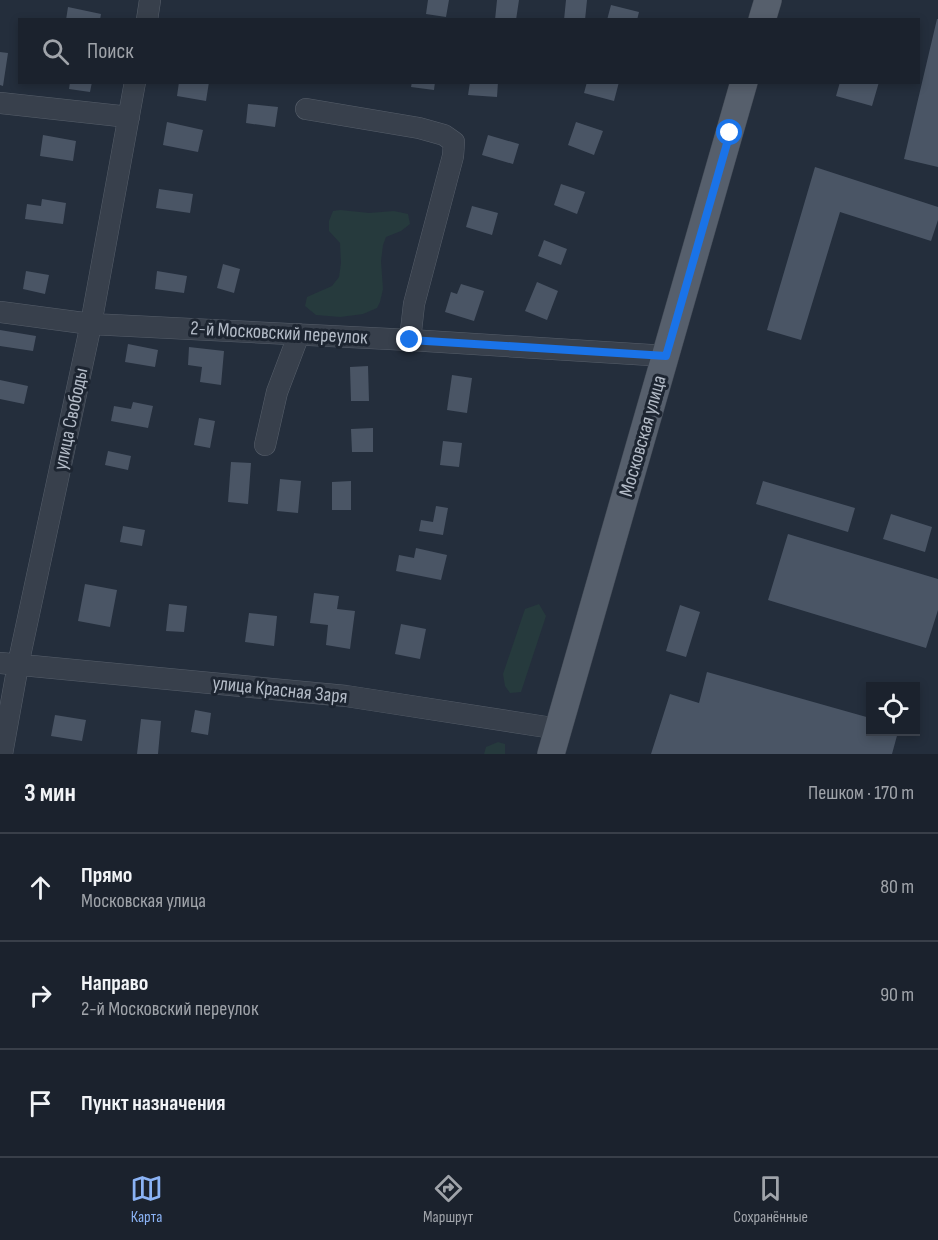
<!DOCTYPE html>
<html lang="ru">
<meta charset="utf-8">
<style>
body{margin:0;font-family:"Sofia Sans Condensed",sans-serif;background:#242a35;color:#f1f3f6}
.controls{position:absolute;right:18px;bottom:18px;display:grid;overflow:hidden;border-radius:0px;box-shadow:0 3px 9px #0003}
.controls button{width:54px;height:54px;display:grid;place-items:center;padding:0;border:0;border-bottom:2px solid #393f49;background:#1b222d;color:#f1f3f6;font:30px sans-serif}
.stop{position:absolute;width:18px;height:18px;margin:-14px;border:4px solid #1a73e8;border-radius:50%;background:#fff}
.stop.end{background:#1a73e8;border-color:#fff;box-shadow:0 2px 6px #0008}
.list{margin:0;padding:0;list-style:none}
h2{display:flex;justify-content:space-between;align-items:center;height:78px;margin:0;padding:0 24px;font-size:26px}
h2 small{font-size:20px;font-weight:400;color:#a0a4aa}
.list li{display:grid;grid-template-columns:39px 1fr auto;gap:18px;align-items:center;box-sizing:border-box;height:108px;padding:0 24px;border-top:2px solid #393f49}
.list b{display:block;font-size:22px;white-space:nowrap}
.list p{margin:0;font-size:20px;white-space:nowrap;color:#a0a4aa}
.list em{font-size:20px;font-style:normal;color:#a0a4aa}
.icon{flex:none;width:33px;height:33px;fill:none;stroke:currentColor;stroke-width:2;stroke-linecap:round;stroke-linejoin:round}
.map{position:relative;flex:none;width:938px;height:754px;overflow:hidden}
.search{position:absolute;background:#1b222d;box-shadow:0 3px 9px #0003;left:18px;right:18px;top:18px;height:66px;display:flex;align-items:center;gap:15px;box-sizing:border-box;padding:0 21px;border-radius:0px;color:#a0a4aa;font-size:22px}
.sheet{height:402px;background:#1b222d}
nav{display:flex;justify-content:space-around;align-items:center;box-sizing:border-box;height:84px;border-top:2px solid #393f49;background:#1b222d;font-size:16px;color:#a0a4aa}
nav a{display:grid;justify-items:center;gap:3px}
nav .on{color:#8bb3f5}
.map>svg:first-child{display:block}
.green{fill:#263a3d}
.building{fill:#4a5565}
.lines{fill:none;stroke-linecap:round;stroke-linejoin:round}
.minor-casing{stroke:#565e6a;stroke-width:22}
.major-casing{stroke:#414955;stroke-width:28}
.minor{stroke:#38404c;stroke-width:21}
.major{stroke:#565f6c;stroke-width:27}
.route{stroke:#1a73e8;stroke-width:8}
.labels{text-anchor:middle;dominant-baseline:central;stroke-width:6;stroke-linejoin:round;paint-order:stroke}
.street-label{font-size:20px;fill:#b3bbc7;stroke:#1d2531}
</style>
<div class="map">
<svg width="938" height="754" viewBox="0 0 938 754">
<rect width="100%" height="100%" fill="#242e3c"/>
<path class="green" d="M340,210L369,213L394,211L408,214L410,224L401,231L386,237L383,245L381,261L383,289L380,302L377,308L363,314L340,317L316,315L305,306L307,297L332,286L339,277L341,263L340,243L329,231V221L333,211Z
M539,604L546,616L521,692L510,693L505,686L503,674L525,609Z
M498,742L505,744V754H484L486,747Z"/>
<path class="building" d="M428,0H449L446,17L426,14Z
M497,0H519L516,20H495Z
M566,0H587L585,20H564Z
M611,5L639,12L637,20H607Z
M68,7L101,14L100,20H66Z
M937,19H938V167L904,159Z
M0,52L8,53L3,86L0,85Z
M70,82H92L90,92L69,89Z
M179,82H209L206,101L177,96Z
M412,82H435L434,90L411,87Z
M470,82H498L497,97L468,95Z
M587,82H619L614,101L584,93Z
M840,82H879L872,106L836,96Z
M248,104L278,107L275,127L246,123Z
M167,122L203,130L198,152L163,145Z
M576,122L603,131L594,155L568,145Z
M43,135L76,141L73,161L40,156Z
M488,135L519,144L513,164L482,155Z
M815,167L938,207V220L931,241L840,212L801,340L767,330Z
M561,184L585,192L577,214L554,205Z
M159,189L193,194L190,213L156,208Z
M42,199L66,203L63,224L25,219L27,204L41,206Z
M472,206L498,213L492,235L466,227Z
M544,240L567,249L561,265L538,256Z
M223,264L240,269L234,293L217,288Z
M26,271L49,275L45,294L23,289Z
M157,271L187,276L184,293L155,289Z
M537,282L558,291L547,320L525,311Z
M461,284L484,291L474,321L445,312L451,292L457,294Z
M0,330L36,336L33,351L0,346Z
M128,344L158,350L155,367L125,362Z
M189,347L224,351L221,385L200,382L202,367L188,365Z
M368,366L369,401H351L350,367Z
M452,375L472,378L467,413L447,410Z
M0,380L28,386L24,404L0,399Z
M133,402L153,406L148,428L111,421L114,406L131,409Z
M199,418L215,421L210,448L194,445Z
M373,428V452H352L351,429Z
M443,441L462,443L459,467L440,465Z
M108,451L131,456L128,470L105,465Z
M231,462L251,463L248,504L228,502Z
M280,479L301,481L298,513L277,511Z
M351,481V510H332V482Z
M763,481L855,508L848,532L756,504Z
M436,506L448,508L443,535L419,531L421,520L433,522Z
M891,514L932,527L925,552L883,539Z
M123,526L145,530L142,546L120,542Z
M788,534L938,579V610L926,648L768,600Z
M416,548L447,555L441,580L396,571L399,555L414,558Z
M85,584L117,590L110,627L78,621Z
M314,593L339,596L337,609L355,611L350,649L326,645L328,625L310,623Z
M169,604L187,606L184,632L166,631Z
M680,605L700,612L686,657L666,651Z
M249,613L277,616L274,646L245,642Z
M401,624L426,629L420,659L395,654Z
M707,672L870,718V732H898L892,754H651L670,694L699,703Z
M195,710L211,713L208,735L191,732Z
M55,715L86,720L82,741L51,736Z
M141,719L161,721L158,754H137Z"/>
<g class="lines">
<defs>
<path id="minor" d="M147,20L150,0
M0,103L129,117
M306,109L419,128L444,135L454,142L453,156L414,304L410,340
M0,312L91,324L410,340L666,356
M265,445L277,392L299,334
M0,663L346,696L559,729
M2,754L18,665L91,324L135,82"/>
<path id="major" d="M762,20L768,0
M551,754L744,82"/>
</defs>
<use href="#minor" class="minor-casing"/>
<use href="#major" class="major-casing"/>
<use href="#minor" class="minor"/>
<use href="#major" class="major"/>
</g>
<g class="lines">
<path class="route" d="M410,340L666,356L730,133"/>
</g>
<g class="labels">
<g class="street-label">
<text transform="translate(279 333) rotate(3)">2-й Московский переулок</text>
<text transform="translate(71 419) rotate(-78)">улица Свободы</text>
<text transform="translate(643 436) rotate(-74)">Московская улица</text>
<text transform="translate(280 690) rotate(6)">улица Красная Заря</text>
</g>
</g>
</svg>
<div class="controls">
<button><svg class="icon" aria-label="locate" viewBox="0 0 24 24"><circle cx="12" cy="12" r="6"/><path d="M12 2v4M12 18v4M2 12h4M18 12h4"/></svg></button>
</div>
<div class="stop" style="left:730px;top:133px"></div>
<div class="stop end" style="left:410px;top:340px"></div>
<div class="search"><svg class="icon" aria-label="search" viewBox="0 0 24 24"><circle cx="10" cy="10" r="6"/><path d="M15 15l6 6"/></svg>Поиск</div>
</div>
<section class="sheet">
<h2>3 мин<small>Пешком · 170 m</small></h2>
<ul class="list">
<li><svg class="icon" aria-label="ahead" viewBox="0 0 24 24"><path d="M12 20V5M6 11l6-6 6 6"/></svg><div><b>Прямо</b><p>Московская улица</p></div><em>80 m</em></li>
<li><svg class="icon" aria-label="right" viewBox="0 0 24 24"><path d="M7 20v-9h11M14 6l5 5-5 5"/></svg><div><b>Направо</b><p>2-й Московский переулок</p></div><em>90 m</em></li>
<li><svg class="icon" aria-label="arrive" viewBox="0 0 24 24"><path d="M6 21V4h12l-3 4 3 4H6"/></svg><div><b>Пункт назначения</b></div></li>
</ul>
</section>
<nav>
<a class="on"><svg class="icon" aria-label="map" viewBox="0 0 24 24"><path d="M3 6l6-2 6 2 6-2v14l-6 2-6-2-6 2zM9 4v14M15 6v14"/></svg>Карта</a>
<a><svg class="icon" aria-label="directions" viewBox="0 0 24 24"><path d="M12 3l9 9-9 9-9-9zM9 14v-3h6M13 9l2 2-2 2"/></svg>Маршрут</a>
<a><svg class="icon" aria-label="saved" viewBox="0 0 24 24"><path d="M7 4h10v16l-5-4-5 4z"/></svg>Сохранённые</a>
</nav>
